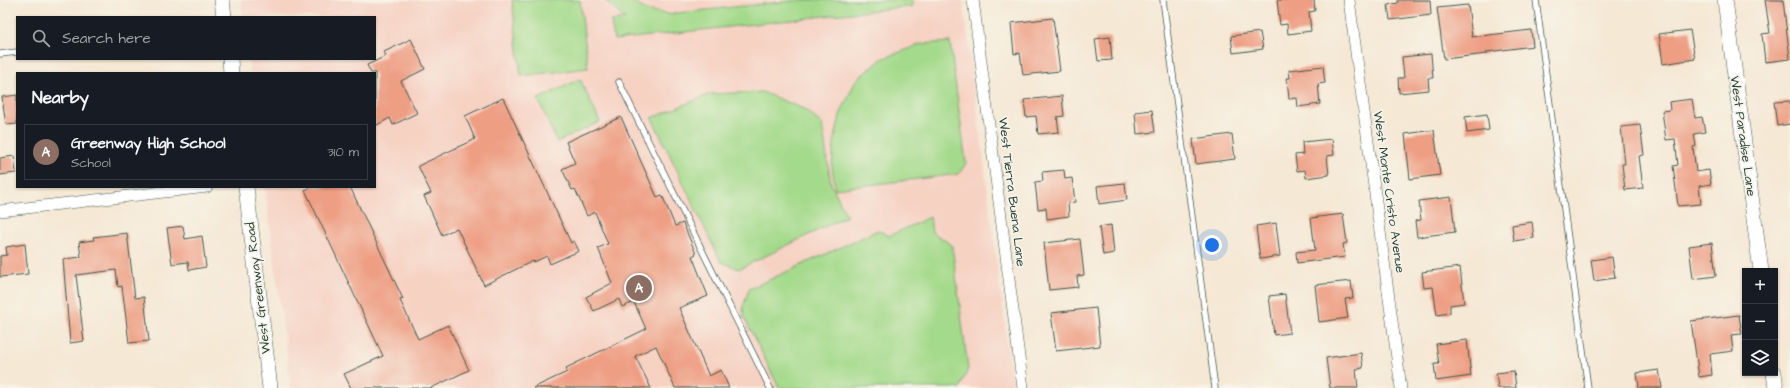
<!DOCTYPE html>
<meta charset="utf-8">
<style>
body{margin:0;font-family:"Architects Daughter",sans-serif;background:#20242c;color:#f1f3f6}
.controls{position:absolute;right:12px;bottom:12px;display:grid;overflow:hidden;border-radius:0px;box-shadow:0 1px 3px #0004}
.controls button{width:36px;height:36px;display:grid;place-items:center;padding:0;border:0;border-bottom:1px solid #363941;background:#171b24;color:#f1f3f6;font:20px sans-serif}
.you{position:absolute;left:1212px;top:245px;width:14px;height:14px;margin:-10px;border:3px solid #fff;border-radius:50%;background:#1a73e8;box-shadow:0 0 0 6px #1a73e833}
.badge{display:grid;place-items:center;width:26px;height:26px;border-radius:50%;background:#0b8043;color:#fff;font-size:13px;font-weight:700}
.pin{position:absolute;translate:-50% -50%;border:2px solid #fff;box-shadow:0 1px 4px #0006}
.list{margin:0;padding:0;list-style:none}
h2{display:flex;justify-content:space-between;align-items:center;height:52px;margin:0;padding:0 16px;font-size:17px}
h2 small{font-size:13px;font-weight:400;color:#9ea1a6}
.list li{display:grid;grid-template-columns:26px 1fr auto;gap:12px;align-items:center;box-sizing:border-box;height:56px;margin:0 8px 8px;padding:0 8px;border:1px solid #363941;border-radius:0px}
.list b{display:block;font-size:15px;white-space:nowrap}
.list p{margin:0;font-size:13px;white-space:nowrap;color:#9ea1a6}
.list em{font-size:13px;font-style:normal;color:#9ea1a6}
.icon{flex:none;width:22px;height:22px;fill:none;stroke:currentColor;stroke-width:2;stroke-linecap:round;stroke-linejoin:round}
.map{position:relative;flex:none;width:1790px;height:388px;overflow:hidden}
.search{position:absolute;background:#171b24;box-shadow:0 1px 3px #0004;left:16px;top:16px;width:360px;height:44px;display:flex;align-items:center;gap:10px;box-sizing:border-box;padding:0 14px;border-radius:0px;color:#9ea1a6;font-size:15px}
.panel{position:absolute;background:#171b24;box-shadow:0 1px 3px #0004;left:16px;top:72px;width:360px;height:116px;border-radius:0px}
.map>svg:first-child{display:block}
.built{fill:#f6d2c3}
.green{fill:#a4da8b;stroke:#628c60}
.building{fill:#ee9e83}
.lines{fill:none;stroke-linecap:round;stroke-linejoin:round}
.lane-casing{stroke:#3f574c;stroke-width:7}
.street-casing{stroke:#3f574c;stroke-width:12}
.secondary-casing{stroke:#3f574c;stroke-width:16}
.lane{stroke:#fff;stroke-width:5.5}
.street{stroke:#fff;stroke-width:11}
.secondary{stroke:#fff;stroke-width:15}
.labels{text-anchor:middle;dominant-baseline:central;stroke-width:3.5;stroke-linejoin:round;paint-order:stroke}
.street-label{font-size:13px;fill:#1f3d34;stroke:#f7f3e8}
</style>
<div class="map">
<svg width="1790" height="388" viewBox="0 0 1790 388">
<rect width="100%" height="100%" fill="#f7f3e8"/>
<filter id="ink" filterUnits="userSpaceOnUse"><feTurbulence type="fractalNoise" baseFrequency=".025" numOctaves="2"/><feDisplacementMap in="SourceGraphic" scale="8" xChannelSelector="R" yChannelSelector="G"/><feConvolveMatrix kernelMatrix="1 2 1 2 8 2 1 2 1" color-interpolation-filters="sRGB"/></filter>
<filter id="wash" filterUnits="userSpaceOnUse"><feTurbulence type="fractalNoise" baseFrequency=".012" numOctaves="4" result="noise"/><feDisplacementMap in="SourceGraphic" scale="16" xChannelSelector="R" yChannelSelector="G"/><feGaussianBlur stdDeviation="0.9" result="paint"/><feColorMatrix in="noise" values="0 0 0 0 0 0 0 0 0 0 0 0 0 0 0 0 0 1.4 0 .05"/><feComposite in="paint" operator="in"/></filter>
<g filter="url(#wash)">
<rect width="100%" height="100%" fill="#f5e8d4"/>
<path class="built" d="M241,0H963L1013,388H291L265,187H375V73H250L248,59H375V17H243Z"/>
<path class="green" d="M512,0H580L588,68L521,76Z
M605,0H630L646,10L668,14L800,0H912L913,6L614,40L611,21L625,19Z
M950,42L966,163L959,174L835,189L832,166L834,143L840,115L856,80L882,59L921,44Z
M580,79L600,122L557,142L538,99Z
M762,92L804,109L822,124L831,184L847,216L739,269L721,262L652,118L710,94Z
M930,217L932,232L952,245L968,369L960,388H779L744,317L743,307L749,289L878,230L889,236Z"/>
<g id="blocks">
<path class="building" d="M1277,0H1314L1315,11L1309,12L1311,31L1288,34L1287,24L1280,25Z
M1398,0H1430L1431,15L1390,20L1388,5L1398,3Z
M1765,0H1783L1790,59L1765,62L1762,34L1770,33Z
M1468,5L1472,37L1531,30L1533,46L1487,52V54L1444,59L1437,8Z
M1053,18L1060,71L1023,75L1020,53L1014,54L1011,23Z
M1690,30L1695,59L1663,64L1659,34Z
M1260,32L1263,49L1233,53L1231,36Z
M1110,37L1112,60L1098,61L1095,39Z
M411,39L425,69L401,81L417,113L393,125L390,118L375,126V73H371L367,65L386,56L384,52Z
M1431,54L1433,78H1428L1429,90L1399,93L1398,78H1404L1402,57Z
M1323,66L1325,83L1318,84L1320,104L1298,107L1297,98L1289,99L1287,78H1290L1289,70Z
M17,95V124L6,125L2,97Z
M1062,96L1064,116L1057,117L1059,132L1038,134L1036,116L1026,117L1024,100Z
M503,98L571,243L574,241L579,251L550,264L547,256L534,262L533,261L484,285L457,228L442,235L424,196L431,193L418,166L475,139L465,116Z
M1692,99L1695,118L1702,117L1705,132L1694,134L1696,146L1693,147L1696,172L1709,170L1711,184L1699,186L1701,204L1678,206L1673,166L1678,165L1675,139L1666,140L1662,111L1670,110L1669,102Z
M1790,101V124L1777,126L1774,102Z
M1152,110L1155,132L1137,134L1135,112Z
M1487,114L1489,130L1467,133L1465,117Z
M621,117L657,197L662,195L675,226L683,223L696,254L692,256L708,296L679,308L709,376L721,370L729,388H675L656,346L635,356L651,388H533L567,372L566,368L646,329L634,302L622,307L619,299L594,311L586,297L612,283L598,248L608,244L595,212L587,216L575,189L572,190L562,169L575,163L566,142Z
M1640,125L1644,155L1639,156L1643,188L1625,190L1622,164H1625L1621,127Z
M1434,130L1440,175L1410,179L1405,134Z
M1232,134L1235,159L1196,164L1193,139Z
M1332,139L1334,155L1327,156L1329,175L1306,178L1305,170L1297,171L1295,155L1303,154L1302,142Z
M14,156L16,173L0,175V158Z
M1064,170L1065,179L1072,178L1075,202L1068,203L1069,216L1047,219L1046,208L1038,209L1035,182L1043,181L1042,172Z
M1125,183L1127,200L1099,204L1097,186Z
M312,187H350L403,299L400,300L418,339L448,325L469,370L431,388H351L344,374L383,356L305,190Z
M1451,197L1455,232L1417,237L1415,221L1421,220L1419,201Z
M1343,214L1347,243L1343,244L1345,257L1297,263L1296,252L1315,250L1311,218Z
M1532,222L1534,238L1514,241L1512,225Z
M1276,223L1280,256L1260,259L1256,226Z
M1111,225L1114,253L1103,255L1099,227Z
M183,226L185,239L202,236L206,267L189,270L188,262L172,264L167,228Z
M127,233L135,298L144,297L149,341L129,343L122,286L118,287L116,270L76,275L84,341L70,343L63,259L81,257L79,242L94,240L93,237Z
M1080,239L1084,275L1077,276L1078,287L1049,290L1044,243Z
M1712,243L1716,276L1693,279L1689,246Z
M25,244L28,274L0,277V256L7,255L6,247Z
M1612,257L1615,278L1594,281L1591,260Z
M1460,267L1464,303L1450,305V313L1437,315L1433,287L1424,288L1422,272Z
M1351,281L1353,298L1345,299L1348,318L1319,322L1315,285Z
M1285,294L1290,333L1274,335L1269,296Z
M1096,308L1100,346L1056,351L1051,313Z
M1739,315L1742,334L1731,335L1733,351L1710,354L1712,375L1699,377L1691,321Z
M1467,340L1471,376L1436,381L1434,364H1439L1436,344Z
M1361,353L1363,368L1356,369L1358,388H1330L1326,358Z
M1659,370L1662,388H1639L1637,373Z
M1514,371L1516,388H1498L1496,373Z"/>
</g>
</g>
<g filter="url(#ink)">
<use href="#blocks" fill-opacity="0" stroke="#3f574c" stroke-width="1"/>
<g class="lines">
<defs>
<path id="lane" d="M1163,0L1215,388
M1536,0L1588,388
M0,54L17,52
M619,82L770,388"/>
<path id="street" d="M973,0L1023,388
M1349,0L1401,388
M0,211L207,187"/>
<path id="secondary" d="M222,0L224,17
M1725,0L1761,271
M230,59L231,73
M246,187L270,388
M1774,373L1776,388"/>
</defs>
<use href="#lane" class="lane-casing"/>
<use href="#street" class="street-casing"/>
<use href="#secondary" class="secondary-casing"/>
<use href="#lane" class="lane"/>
<use href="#street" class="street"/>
<use href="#secondary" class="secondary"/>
</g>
</g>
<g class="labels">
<g class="street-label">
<text transform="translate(1743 136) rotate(82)">West Paradise Lane</text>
<text transform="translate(1012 192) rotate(83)">West Tierra Buena Lane</text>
<text transform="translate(1389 192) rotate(82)">West Monte Cristo Avenue</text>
<text transform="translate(258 288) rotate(-97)">West Greenway Road</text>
</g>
</g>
</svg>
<div class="controls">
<button>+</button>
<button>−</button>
<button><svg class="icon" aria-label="layers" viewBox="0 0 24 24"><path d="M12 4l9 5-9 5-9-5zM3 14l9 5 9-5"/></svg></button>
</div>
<div class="you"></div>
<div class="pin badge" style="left:639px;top:288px;background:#8d6e63">A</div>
<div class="search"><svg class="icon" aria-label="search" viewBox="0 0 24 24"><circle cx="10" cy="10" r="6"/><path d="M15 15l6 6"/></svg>Search here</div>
<section class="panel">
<h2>Nearby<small></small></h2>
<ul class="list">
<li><span class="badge" style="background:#8d6e63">A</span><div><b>Greenway High School</b><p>School</p></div><em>310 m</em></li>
</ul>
</section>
</div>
